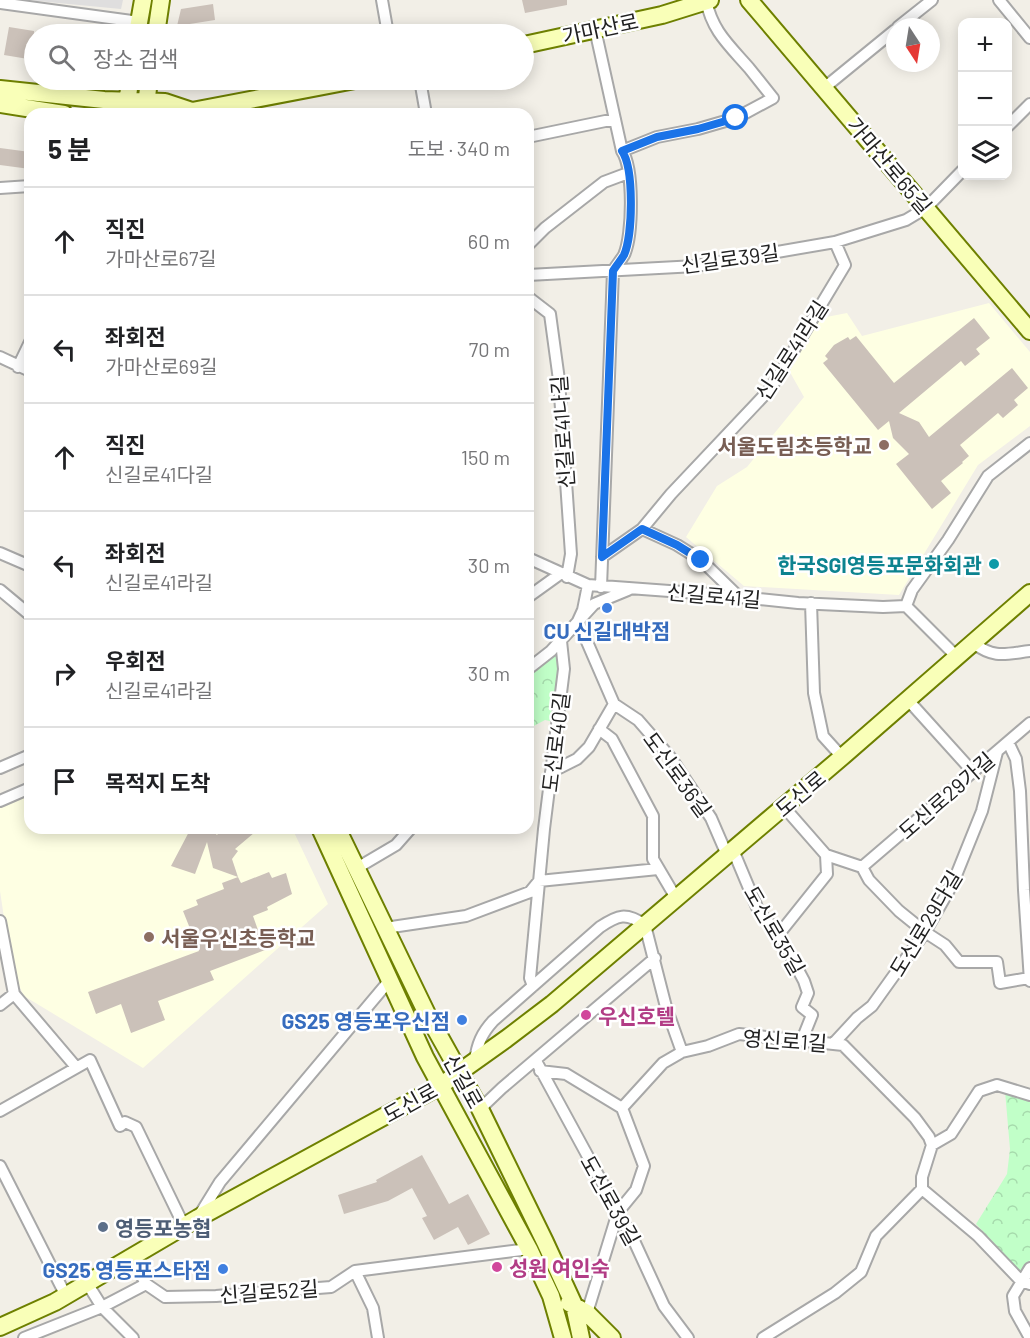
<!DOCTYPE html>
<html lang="ko">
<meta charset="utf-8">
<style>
body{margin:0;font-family:Barlow,"Noto Sans KR",sans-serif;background:#f2f2f2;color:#202124}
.controls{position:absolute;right:18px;top:18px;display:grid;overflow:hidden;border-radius:12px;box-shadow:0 3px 15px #0003}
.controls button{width:54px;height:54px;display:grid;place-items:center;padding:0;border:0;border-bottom:2px solid #e0e0e0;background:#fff;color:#202124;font:30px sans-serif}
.compass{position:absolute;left:886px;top:18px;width:54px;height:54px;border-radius:50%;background:#fff;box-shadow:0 3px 15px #0003;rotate:168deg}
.stop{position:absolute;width:18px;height:18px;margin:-14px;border:4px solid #1a73e8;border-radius:50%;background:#fff}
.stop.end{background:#1a73e8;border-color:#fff;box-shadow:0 2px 6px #0008}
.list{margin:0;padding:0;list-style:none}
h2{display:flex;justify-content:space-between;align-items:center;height:78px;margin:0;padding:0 24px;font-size:26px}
h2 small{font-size:20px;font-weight:400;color:#757577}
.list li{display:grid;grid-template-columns:39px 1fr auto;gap:18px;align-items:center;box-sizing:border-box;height:108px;padding:0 24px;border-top:2px solid #e0e0e0}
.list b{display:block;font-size:22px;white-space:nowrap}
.list p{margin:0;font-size:20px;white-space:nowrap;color:#757577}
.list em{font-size:20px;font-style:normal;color:#757577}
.icon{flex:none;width:33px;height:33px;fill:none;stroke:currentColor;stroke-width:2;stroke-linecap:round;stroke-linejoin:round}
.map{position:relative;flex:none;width:1030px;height:1338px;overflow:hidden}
.search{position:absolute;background:#fff;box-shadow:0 3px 15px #0003;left:24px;top:24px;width:510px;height:66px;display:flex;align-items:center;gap:15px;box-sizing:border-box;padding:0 21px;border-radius:33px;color:#757577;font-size:22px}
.panel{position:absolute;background:#fff;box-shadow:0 3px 15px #0003;left:24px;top:108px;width:510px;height:726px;border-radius:18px}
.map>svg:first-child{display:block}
.residential{fill:#dfdede}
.education{fill:#feffe3}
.park{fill:url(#park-crowns)}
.building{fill:#cbc1b9}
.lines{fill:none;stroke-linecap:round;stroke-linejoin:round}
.street-casing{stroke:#a8a8a8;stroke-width:14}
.secondary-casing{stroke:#6e8000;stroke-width:20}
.street{stroke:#fff;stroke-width:10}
.secondary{stroke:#f9ffb8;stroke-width:16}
.route{stroke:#1a73e8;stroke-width:8}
.education-dot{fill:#8d6e63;stroke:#fff;stroke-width:2}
.culture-dot{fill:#0f9aa8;stroke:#fff;stroke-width:2}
.shop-dot{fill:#3f7fe0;stroke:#fff;stroke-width:2}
.hotel-dot{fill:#d1479c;stroke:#fff;stroke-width:2}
.service-dot{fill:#5c6f8a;stroke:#fff;stroke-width:2}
.labels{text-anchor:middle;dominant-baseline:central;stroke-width:5;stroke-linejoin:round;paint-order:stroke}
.street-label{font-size:21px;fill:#212121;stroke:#fff}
.education-label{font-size:21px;font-weight:bold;fill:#785e54;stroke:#fff;text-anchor:end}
.culture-label{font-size:21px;font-weight:bold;fill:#0d838f;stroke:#fff;text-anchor:end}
.shop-label{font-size:21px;font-weight:bold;fill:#366cbe;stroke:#fff;text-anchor:end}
.hotel-label{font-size:21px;font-weight:bold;fill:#b23c85;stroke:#fff;text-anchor:start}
.service-label{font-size:21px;font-weight:bold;fill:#4e5e75;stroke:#fff;text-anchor:start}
</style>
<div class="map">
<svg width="1030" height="1338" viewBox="0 0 1030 1338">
<defs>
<pattern id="park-crowns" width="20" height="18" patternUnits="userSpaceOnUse" patternTransform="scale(1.5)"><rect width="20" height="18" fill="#c1ffc8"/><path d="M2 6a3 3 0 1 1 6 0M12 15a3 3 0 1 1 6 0" fill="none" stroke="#a6daac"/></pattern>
</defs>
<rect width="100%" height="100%" fill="#f2efe7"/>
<path class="residential" d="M27,0H123L121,9Z"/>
<path class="education" d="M989,303L1030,352V426L978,465L899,595L744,586L686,537L717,486L747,467L804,397L787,367L816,319L847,313L862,336Z
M30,794V828H292L328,904L143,1068L24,996L12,971L0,891V806Z"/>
<path class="park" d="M559,648L554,722L545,720L528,729V675Z
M1005,1091L1030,1100V1260L1021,1272L976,1224L1007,1174L1010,1149Z"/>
<path class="building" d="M522,0H567V5L525,13Z
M213,4L215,20L177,26L181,9Z
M9,27L34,31V60L4,55Z
M0,148L30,152V169L0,165Z
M974,318L990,338L976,349L980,354L965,366L961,361L899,413L919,422L929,437L1012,368L1028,388L1014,400L1018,405L1003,418L998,413L960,445L969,456L962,462L963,463L941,481L951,493L932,509L896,464L909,454L893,438L889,421L878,430L823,363L828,359L825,356L834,345L848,337L850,340L856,336L894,383Z
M191,828H212L211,830L217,835L223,828H260L235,849L238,851L232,859L238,877L213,868L207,842L195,874L171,866Z
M269,872L272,878L286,873L292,894L267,907L268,910L253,916L265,950L210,971L214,980L158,1001L165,1020L131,1033L121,1004L96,1014L88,992L199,951L183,911L198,905L196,900L224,889L222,883L238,877L241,883Z
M422,1155L449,1204L468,1194L490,1234L468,1245L458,1227L434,1240L422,1218L427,1216L412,1188L388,1201L344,1214L338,1195L377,1182L376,1180Z"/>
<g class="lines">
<defs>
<path id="street" d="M382,0L388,34
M999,0L1030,38
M0,3L139,22
M898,27L932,0
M595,29L622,151C634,168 633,235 624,255C621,260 616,266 613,271L601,587
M420,80L426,114
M824,88L895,30
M1008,126L1030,104
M528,137L615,119
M622,151L657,137L698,129L736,118L773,98C765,88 757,78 749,68C729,45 712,31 706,0
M0,188L30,186
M528,245L545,228L604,182L628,173
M528,275L696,266L835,242L906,220L926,208L962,171
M528,297L550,314L559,380L571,554L567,577
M0,357L30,371
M18,367L30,342
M642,529L677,545L701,560L739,597
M0,553L30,566
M602,557L642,529L671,494L771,388L845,265L835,242
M528,558L588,585L710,594L798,603L883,607L906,606L957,657
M588,585L583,610L578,621L614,704L638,720L671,758L711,818L727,855
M0,590L30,615
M528,597L560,574
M811,603L814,693L823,736L842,757
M906,606L912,590L948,540L988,476L1030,443
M973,643C995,659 1005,654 1030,651
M528,669L551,651L594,604L628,590
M908,700L973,772
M599,729L612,739L653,816V859L676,898
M1008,742L1016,759L1020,791L1024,890L1030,981
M0,768L30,755
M551,772L577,759L589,747L614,704
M0,801L30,788
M784,807L826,855L862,867
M733,850L759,912L779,934L804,981L808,993L802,1007L812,1015L802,1040
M862,867L869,880L899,911L925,932L945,945L959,962H997L1000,983L1029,978
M862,867L1030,723
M357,868L396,845L411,828
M0,921L14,994L76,1067
M385,928L466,916L530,892L539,881L658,869
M779,934L827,874L826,855
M533,986L530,978L544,829L564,669L561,641
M0,1005L14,994
M833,1044L857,1018L872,1006L925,932L953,883L982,811L997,752
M475,1061C477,1044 482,1033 493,1021L600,927C618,915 626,912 645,925L666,1007L682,1052
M536,1061L635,1243L664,1306L688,1338
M540,1071L566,1074L622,1108
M480,1109L502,1088L655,958
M0,1111L90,1060L120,1126L125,1122L136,1127L184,1226
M932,1145L951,1134L979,1091L997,1085L1030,1095
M0,1166L66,1296
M922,1189L978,1236L1021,1281L1030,1284
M199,1216L220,1182L389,981
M132,1257L146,1284L165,1297L216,1296L331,1287L355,1271L529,1249
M1030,1268L1013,1296L1015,1311L1030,1338
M355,1271L373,1308L378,1338
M87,1283L102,1307L133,1338
M587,1313L618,1212L636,1190L644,1166L622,1108L663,1063L682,1052L708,1046L739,1034L843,1045L915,1118L929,1137L932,1145L922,1177V1189L876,1236L861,1272L835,1293L763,1338
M24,1338L102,1307L146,1284"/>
<path id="secondary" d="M749,0L1030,331
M137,34L143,0
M156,34L161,0
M524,45L662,15L710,0
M0,89L104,100L165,102L192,111
M0,104L64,114
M126,114L130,80
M145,114L149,80
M187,114L192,111L355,80
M320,828L425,1057L529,1249L551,1296L563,1338
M337,828L427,1014L480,1109L545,1242L574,1305L581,1338
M569,1303L587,1313L612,1338
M0,1327L55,1302L198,1218L440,1086L506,1039L552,1004L842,757L1030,593"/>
</defs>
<use href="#street" class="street-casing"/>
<use href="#secondary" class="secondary-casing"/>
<use href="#street" class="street"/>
<use href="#secondary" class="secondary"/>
</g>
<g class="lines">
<path class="route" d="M701,560L677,545L642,529L602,557L613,271C616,266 621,260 624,255C633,235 634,168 622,151L657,137L698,129L736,118"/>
</g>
<g class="education-dot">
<circle cx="884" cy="445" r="6"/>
<circle cx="149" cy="937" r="6"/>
</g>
<circle class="culture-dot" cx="994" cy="564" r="6"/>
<g class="shop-dot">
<circle cx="607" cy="608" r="6"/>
<circle cx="462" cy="1020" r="6"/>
<circle cx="223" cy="1269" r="6"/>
</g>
<g class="hotel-dot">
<circle cx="586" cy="1015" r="6"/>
<circle cx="497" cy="1267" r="6"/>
</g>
<circle class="service-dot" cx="103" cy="1227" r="6"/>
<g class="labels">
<g class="street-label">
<text transform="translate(600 28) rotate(-12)">가마산로</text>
<text transform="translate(890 165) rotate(50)">가마산로65길</text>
<text transform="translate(730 258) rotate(-8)">신길로39길</text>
<text transform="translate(791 350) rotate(-57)">신길로41라길</text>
<text transform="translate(562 432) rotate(-94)">신길로41나길</text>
<text transform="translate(714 595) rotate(5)">신길로41길</text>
<text transform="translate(555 742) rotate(-83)">도신로40길</text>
<text transform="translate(678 774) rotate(54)">도신로36길</text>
<text transform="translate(800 793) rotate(-40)">도신로</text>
<text transform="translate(946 795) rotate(-41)">도신로29가길</text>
<text transform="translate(925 923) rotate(-59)">도신로29다길</text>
<text transform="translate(775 930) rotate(60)">도신로35길</text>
<text transform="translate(785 1040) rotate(4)">영신로1길</text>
<text transform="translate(464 1081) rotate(61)">신길로</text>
<text transform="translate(410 1102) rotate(-29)">도신로</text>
<text transform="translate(611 1200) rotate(61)">도신로39길</text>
<text transform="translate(269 1291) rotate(-4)">신길로52길</text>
</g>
<g class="education-label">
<text x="872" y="445">서울도림초등학교</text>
<text x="161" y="937" text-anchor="start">서울우신초등학교</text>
</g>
<g class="culture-label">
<text x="982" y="564">한국SGI영등포문화회관</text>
</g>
<g class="shop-label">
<text x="607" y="630" text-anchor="middle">CU 신길대박점</text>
<text x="450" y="1020">GS25 영등포우신점</text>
<text x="211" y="1269">GS25 영등포스타점</text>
</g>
<g class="hotel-label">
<text x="598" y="1015">우신호텔</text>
<text x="509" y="1267">성원 여인숙</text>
</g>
<g class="service-label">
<text x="115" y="1227">영등포농협</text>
</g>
</g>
</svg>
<div class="controls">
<button>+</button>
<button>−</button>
<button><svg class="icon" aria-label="layers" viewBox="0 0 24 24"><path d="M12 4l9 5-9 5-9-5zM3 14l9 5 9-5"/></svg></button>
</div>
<svg class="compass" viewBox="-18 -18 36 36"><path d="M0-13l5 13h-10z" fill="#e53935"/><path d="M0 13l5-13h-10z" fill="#757577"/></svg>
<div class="stop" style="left:736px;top:118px"></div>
<div class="stop end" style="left:701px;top:560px"></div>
<div class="search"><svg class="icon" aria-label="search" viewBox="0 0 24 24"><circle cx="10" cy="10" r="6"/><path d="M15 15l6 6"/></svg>장소 검색</div>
<section class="panel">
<h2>5 분<small>도보 · 340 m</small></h2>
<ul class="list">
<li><svg class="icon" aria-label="ahead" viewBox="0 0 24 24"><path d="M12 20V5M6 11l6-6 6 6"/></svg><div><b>직진</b><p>가마산로67길</p></div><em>60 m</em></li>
<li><svg class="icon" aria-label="left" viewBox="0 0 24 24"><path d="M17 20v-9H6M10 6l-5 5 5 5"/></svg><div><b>좌회전</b><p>가마산로69길</p></div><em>70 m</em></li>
<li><svg class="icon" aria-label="ahead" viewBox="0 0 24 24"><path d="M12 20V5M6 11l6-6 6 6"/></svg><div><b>직진</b><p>신길로41다길</p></div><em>150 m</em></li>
<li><svg class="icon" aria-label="left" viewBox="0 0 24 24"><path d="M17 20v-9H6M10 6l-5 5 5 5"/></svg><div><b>좌회전</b><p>신길로41라길</p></div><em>30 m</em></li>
<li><svg class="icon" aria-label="right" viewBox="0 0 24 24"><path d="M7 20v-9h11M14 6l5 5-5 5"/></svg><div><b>우회전</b><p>신길로41라길</p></div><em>30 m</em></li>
<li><svg class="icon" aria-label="arrive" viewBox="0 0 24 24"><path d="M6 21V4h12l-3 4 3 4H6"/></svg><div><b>목적지 도착</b></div></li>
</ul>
</section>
</div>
